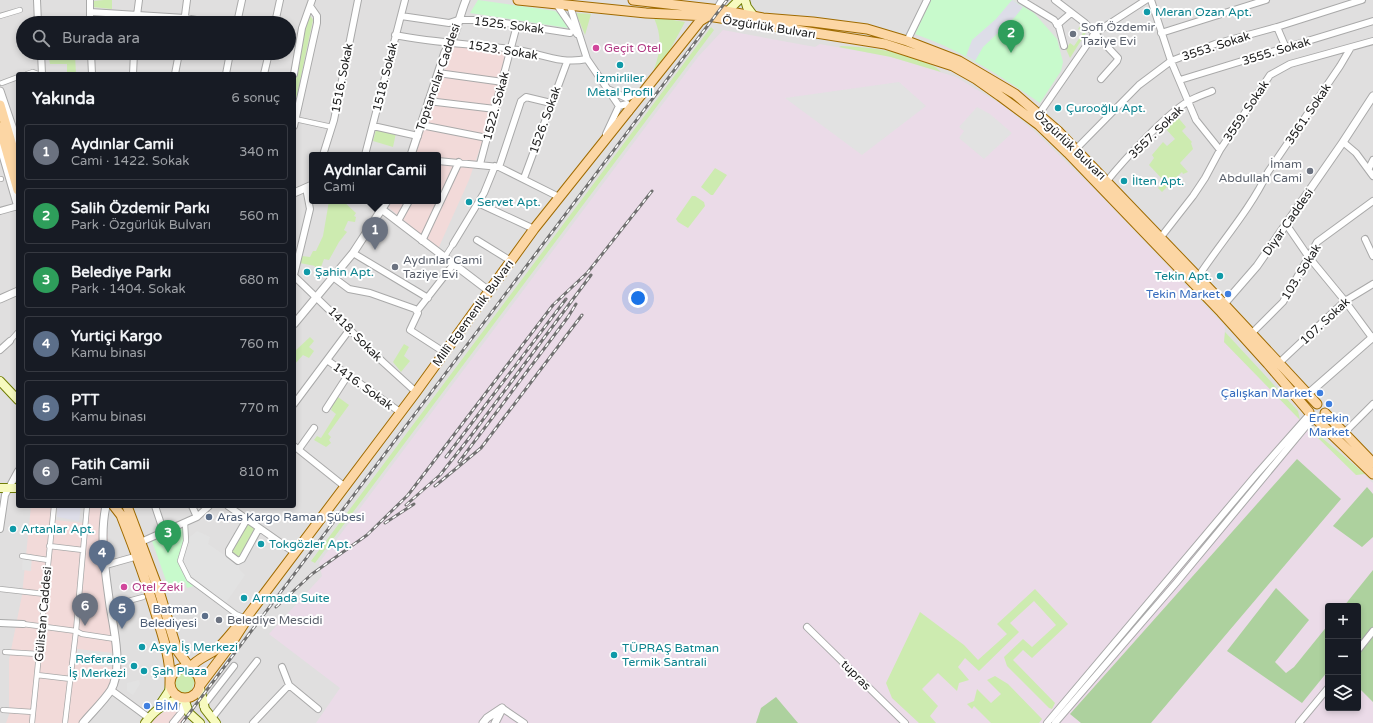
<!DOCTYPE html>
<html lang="tr">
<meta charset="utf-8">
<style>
body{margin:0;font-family:"Varela Round",sans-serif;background:#242831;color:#f1f3f6}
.controls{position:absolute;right:12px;bottom:12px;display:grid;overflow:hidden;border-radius:4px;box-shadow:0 2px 6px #0003}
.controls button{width:36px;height:36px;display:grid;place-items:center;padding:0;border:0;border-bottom:1px solid #363941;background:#171b24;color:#f1f3f6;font:20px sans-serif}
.you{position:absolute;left:638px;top:298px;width:14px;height:14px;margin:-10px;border:3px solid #fff;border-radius:50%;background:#1a73e8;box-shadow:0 0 0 6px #1a73e833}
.badge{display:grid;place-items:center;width:26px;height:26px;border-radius:50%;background:#d93025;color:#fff;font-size:13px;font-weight:700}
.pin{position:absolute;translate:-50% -33px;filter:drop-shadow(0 1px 2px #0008)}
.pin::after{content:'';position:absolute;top:21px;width:14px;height:12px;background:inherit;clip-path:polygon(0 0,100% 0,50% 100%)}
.popup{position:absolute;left:309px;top:152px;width:132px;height:52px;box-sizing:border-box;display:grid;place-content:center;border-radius:4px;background:#171b24;filter:drop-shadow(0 1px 3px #0005);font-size:13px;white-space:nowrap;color:#9ea1a6}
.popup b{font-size:15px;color:#f1f3f6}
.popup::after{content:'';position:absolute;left:50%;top:100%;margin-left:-8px;border:8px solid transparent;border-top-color:#171b24}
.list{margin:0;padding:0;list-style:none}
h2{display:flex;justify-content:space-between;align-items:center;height:52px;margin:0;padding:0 16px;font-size:17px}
h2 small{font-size:13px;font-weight:400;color:#9ea1a6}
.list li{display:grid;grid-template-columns:26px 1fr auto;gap:12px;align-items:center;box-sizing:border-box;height:56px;margin:0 8px 8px;padding:0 8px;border:1px solid #363941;border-radius:4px}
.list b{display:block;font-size:15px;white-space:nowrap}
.list p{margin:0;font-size:13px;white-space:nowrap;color:#9ea1a6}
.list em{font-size:13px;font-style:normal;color:#9ea1a6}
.icon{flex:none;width:22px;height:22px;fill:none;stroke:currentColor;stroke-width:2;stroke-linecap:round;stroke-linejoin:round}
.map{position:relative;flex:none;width:1373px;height:723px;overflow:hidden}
.search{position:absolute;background:#171b24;box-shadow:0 2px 6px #0003;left:16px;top:16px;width:280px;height:44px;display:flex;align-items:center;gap:10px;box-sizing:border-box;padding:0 14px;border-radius:22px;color:#9ea1a6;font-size:15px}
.panel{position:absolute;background:#171b24;box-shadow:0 2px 6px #0003;left:16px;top:72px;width:280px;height:436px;border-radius:4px}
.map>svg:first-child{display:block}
.residential{fill:#e0dfdf;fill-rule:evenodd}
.commercial{fill:#f2dad9}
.industrial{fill:#ebdbe8;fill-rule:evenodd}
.grass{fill:#cdebb0}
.forest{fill:#add19e}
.park{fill:#c8facc}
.parking{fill:#e2e2e2}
.plaza{fill:#dddde8}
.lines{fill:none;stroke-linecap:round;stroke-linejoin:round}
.pedestrian-casing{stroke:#a9a9a9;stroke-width:6}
.minor-casing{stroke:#a9a9a9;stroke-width:8}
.tertiary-casing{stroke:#a9a9a9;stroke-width:9}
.secondary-casing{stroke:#707d05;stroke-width:10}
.primary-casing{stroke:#a06b00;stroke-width:11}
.pedestrian{stroke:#fff;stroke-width:4.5}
.minor{stroke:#fff;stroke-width:6}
.tertiary{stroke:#fff;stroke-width:7}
.secondary{stroke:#f7fabf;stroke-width:8}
.primary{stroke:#fcd6a4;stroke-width:9}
.rail-casing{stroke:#707070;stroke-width:3}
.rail{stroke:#fff;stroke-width:1.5;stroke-dasharray:4.5;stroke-linecap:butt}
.culture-dot{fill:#0f9aa8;stroke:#fff;stroke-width:1.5}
.worship-dot{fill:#6b7280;stroke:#fff;stroke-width:1.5}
.hotel-dot{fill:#d1479c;stroke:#fff;stroke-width:1.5}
.shop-dot{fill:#3f7fe0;stroke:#fff;stroke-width:1.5}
.service-dot{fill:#5c6f8a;stroke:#fff;stroke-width:1.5}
.labels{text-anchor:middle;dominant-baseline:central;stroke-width:4;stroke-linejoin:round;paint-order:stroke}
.culture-label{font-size:12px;fill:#0d838f;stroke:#fff;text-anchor:start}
.street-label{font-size:12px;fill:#222;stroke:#fff}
.worship-label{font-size:12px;fill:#5b616d;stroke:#fff;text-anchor:start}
.hotel-label{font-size:12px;fill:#b23c85;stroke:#fff;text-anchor:start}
.shop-label{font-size:12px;fill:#366cbe;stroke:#fff;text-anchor:end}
.service-label{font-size:12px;fill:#4e5e75;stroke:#fff;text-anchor:start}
</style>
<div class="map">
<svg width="1373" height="723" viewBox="0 0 1373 723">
<rect width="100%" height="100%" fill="#f2efe9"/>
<path class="residential" d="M0,0H1373V723H0ZM23,23H289V53H23ZM18,74H294V506H18ZM312,155H438V201H312ZM1328,606H1358V708H1328Z"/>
<path class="commercial" d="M453,46L509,52L486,131L469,180L438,249L388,207L391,201H438V155H414Z
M31,506H54L55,520L84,523L86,506H104L109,547L108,597L122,668L116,688L82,723H6L9,715V660L22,595Z
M173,707L184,716L186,721L184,723H151L157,716Z"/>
<path class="industrial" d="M723,30L815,47L820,44L891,57L956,77L1004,106L1033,130L1093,188L1225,326L1224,342L1301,421L1322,437L1373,483V723H316L340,688L269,634L322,576L319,563L698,57ZM1328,606H1358V708H1328Z"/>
<path class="grass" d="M104,0H112V9L93,7L94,1Z
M576,13L591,14L585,35Z
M310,15L313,20L294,109V79L306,18Z
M654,18H661L685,22L657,74L654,69C661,51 662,36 654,18Z
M1081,25L1087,31L1070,58L1066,49L1070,43L1074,46L1083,33L1078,29Z
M711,27L714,30L315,563L311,561Z
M841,46C869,47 893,50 920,60C927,63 936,66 941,72L891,57L839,47Z
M75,55L76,74H67V64H50L49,58Z
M1176,115L1186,127L1182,131L1192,142L1191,143L1193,149L1180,163L1188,172L1183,174L1182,172L1162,192L1158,188L1164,181L1149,165L1154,158L1152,155L1163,142L1167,146L1175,139L1165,128Z
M376,130L396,133L393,147L373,141Z
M715,168L727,175L713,195H711L701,187Z
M692,196H695L704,202L705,206L688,228L678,222L676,219Z
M329,201H343L356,213L354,216L356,217L355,222L348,221L344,230L347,232L339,242L329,260L324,259L318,275L314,274L315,266L300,263L302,256L310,257L313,251H316L323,236Z
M1225,332L1298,411L1300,420L1224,342Z
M310,337L314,341L309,347L314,351L309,358L303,355L294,365V352Z
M404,344L409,347L404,356L410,361L401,372L393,362Z
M338,397L349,405L328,434L331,437L329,440L331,443L326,447L314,440L317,436L321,438L336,414L331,410L332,408L330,406Z
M1314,431L1365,474L1356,475L1312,432Z
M247,523L256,528L239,557L232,552Z
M1035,589L1068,624L1032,658L1023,650L1013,660L1055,703L1052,709L1049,708L1007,666L1004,657L1023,639L1032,647L1056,625L1034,601L1010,623L1019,632L979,671L965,658L958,667L969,680L959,683L957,691L938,673L922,689L938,706L930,716L936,723H919L892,698L886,683L920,612L964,645L978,660L1007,634L997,624Z
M187,672L193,676L195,680L191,692L182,695L177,692L175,682L180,674Z
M995,676L1008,684L1042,719L1039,723H991L974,706L972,709L967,704L974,701L977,689L991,703L1001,694L987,680Z"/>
<path class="forest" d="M1297,459L1341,499L1151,723H1081L1070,714Z
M1367,487L1373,494V537L1362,547L1333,526Z
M1373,570V702L1358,687V606H1344Z
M1276,588L1309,620L1275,662L1286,673L1294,667L1328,625V671L1302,703L1227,651Z
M776,697L798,723H756L761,708Z"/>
<path class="park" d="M478,0L555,11L560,15L568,28L470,13Z
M931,0H1012L1034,13L1057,39L1063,62L1061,71L1040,103C999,75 963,51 915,34Z
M185,527C185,554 169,564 194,586L187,588L185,582L169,589L152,541Z"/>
<path class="parking" d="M899,82L926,106L862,155L785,98Z
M977,107L990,114L1012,133L984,159L959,138L964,131L959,127Z
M410,267L421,275L413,285L402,277Z
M197,531L210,537L208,544L239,565V569L245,575L225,604L191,576L185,567L183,556L190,537Z
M23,554H32L31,571L22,570Z
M77,649L113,653L112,667L94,665L95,656L77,654Z
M139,680L140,684L133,695L127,691V683Z"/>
<path class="plaza" d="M1012,0L1023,7L1015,17L983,47L975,61L966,56L972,40L996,19Z
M57,506H81L79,521L57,517Z"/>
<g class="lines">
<defs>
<path id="pedestrian" d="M0,16L20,10
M27,74L33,72L38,74
M2,83L18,77
M295,119L332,127
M0,179H1
M444,258L453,244
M10,341L18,332
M185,523L186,541L180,561L189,579L236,614L246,618
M49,546L83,550
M22,556L48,560
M0,589L45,594
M110,606L143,597
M23,624L76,631L82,634L115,639
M5,652L38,654
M37,675L71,679
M3,710L33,712
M32,723L54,506
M65,723L76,631L87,506"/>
<path id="minor" d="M37,0L38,23
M90,0V23
M1021,0L1054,20L1059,27L1064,46
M1055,0L1085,23L1118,58L1117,61L1101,79
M1151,0L1171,61L1196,120L1220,150
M557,5L577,34
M570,6L587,59L619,106L606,134
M716,10L722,0
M90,12L185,18L213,23
M401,16L449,23L458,20H485L570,33
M136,23L139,0
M184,23L187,0
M237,23L242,0
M275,23L280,0
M1057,25L1071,13
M1277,27L1286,48
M1161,33L1266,0
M395,35C434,43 472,44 511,49C539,52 558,65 587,59
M907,41L927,0
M41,53L42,74
M91,53L92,74
M438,73L503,82
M133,74L134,53
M175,74L179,53
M226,74L230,53
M264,74L269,53
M294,74L302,28L312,0
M1180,80L1373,21
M610,90L626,98L641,92
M428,101L495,109
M619,106L627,104L629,112
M1039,114L1095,33L1146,0
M421,125L487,138
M294,126L317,23V16L310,6
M373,126L418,136
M1343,142L1356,153L1373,176
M1076,149L1139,85L1171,61L1215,44L1277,27L1362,0
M323,155L334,120L358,0
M365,155L405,0
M438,161L499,167L559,197
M480,164L517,25
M499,167L521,101L526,97L551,103
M1369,168L1373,160
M524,178L567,62
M1107,181C1123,161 1167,113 1189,101C1196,97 1205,94 1212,91
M478,203L534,229
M0,211L18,206
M398,221L409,201
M1286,224L1308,256L1345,301L1373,339
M1161,237L1193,196L1205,178L1220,150L1270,75L1290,64L1373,41
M1365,239L1373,256
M477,240L511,261
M422,241L459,162
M453,244L484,193L495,166
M353,253L428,298
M294,275L310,209L306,188
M294,276L383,362L416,392
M333,277L349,289L370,293L415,309L418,313L410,330L444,352
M1198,277C1221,242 1250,210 1268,172L1340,66L1350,49
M417,311L453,265
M1252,333L1283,302L1317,242L1373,201
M0,350L10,341
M327,360L400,412
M1279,363L1345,301L1373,284
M294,404L350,329
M326,409L348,375
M1344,433L1373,404
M294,446L344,486
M299,449L314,428
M155,506L164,533
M192,506L197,517
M228,506L295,553
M247,519L229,550V554L238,561L242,559L259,528
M0,529L5,495L18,471
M141,542L197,517L209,506
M106,565L138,556
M0,623L23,624
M807,627L905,723
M1358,650L1373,631
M282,667L289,685L318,709
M111,690L149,718
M203,706L234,666
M502,708L524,723
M212,718L257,661
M173,723L182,712L184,700
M253,723L289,685
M1047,723L1256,475L1309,415
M1055,723L1176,583L1307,425L1315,420
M1299,723L1328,688"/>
<path id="tertiary" d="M0,91L18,144
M0,145L18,207
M411,155L445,52C456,39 459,16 466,0
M294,193L312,185
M371,201L489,291
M0,299L18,291
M1224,304L1257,266L1343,142L1373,96
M294,324L353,253L387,201
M1308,394L1373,337
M83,723C92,712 103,702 111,690C123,669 114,629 110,606C106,575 99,537 106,506
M483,723L487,718L502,708
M495,723L502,709"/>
<path id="secondary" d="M745,0L747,7L753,15
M728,11L739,0
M0,381L18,400
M0,488H18
M200,688L205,709L216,723
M159,706L169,691L170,683
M145,723C156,708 167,702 184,698L189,713L200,723"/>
<path id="primary" d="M518,0L646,13L708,16L885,44L953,66L976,79L1000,96L1039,125L1068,153L1221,312L1268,364L1309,412
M633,0L720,10L763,18L813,22L867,29L907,41L959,61L976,71L1015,94L1059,132L1224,304L1317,404
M0,105L18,166
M0,127L18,190
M1325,413L1373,463
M1318,421L1373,474
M114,506L121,515C134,548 146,580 156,614C163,637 171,659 170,683
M127,506L159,591L177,650L190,668C197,658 208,656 218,648C228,639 235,627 246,618L416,392L534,229L700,21L708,16
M170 683a15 15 0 1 1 30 0a15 15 0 1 1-30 0Z
M201,684L229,647L245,622"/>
</defs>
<use href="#pedestrian" class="pedestrian-casing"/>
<use href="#minor" class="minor-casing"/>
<use href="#tertiary" class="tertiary-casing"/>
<use href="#secondary" class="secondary-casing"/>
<use href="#primary" class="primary-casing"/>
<use href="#pedestrian" class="pedestrian"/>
<use href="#minor" class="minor"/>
<use href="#tertiary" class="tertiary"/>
<use href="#secondary" class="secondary"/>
<use href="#primary" class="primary"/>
<defs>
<path id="rail" d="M446,457L566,299
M459,462L568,317L576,304
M435,486L481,448L582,315
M406,505L440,475L470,437L591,275
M385,523L414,504
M276,607L312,574L367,535L408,495L553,305L588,272L652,191
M182,723L727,0"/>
</defs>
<use href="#rail" class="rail-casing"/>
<use href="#rail" class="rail"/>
</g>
<g class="culture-dot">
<circle cx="1147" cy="12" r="4"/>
<circle cx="620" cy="65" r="4"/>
<circle cx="1058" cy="108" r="4"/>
<circle cx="1124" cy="181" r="4"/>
<circle cx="469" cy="202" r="4"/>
<circle cx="307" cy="272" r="4"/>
<circle cx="1220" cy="276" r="4"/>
<circle cx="13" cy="529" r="4"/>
<circle cx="261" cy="544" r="4"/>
<circle cx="244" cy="598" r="4"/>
<circle cx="142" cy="647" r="4"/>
<circle cx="614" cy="655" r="4"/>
<circle cx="134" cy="666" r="4"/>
<circle cx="144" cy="671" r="4"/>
</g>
<g class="worship-dot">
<circle cx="1073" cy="34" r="4"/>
<circle cx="1310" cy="171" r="4"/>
<circle cx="395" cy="267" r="4"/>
<circle cx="219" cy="620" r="4"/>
</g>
<g class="hotel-dot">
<circle cx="596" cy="48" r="4"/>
<circle cx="124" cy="587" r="4"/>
</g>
<g class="shop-dot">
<circle cx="1228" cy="294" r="4"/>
<circle cx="1320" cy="393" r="4"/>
<circle cx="1329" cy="404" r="4"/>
<circle cx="147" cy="706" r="4"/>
</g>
<g class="service-dot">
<circle cx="209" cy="517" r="4"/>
<circle cx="205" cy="616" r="4"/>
</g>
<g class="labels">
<g class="culture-label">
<text x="1155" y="12">Meran Ozan Apt.</text>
<text x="620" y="78" text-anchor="middle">İzmirliler<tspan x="620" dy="14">Metal Profil</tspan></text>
<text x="1066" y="108">Çurooğlu Apt.</text>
<text x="1132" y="181">İlten Apt.</text>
<text x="477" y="202">Servet Apt.</text>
<text x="315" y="272">Şahin Apt.</text>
<text x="1212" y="276" text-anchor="end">Tekin Apt.</text>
<text x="21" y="529">Artanlar Apt.</text>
<text x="269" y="544">Tokgözler Apt.</text>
<text x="252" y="598">Armada Suite</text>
<text x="150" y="647">Asya İş Merkezi</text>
<text x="622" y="648">TÜPRAŞ Batman<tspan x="622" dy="14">Termik Santrali</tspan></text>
<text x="126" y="659" text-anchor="end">Referans<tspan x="126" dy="14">İş Merkezi</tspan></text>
<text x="152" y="671">Şah Plaza</text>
</g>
<g class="street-label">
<text transform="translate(509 25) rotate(7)">1525. Sokak</text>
<text transform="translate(769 27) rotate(9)">Özgürlük Bulvarı</text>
<text transform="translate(1216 46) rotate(-18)">3553. Sokak</text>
<text transform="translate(503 50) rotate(9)">1523. Sokak</text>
<text transform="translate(1276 51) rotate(-17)">3555. Sokak</text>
<text transform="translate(385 77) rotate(-76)">1518. Sokak</text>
<text transform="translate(438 77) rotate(-71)">Toptancılar Caddesi</text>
<text transform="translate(342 78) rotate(-79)">1516. Sokak</text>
<text transform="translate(496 106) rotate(-75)">1522. Sokak</text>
<text transform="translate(1246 111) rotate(-56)">3559. Sokak</text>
<text transform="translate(1308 114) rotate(-56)">3561. Sokak</text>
<text transform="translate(545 120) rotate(-70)">1526. Sokak</text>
<text transform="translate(1156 132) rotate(-44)">3557. Sokak</text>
<text transform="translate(1070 145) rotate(44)">Özgürlük Bulvarı</text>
<text transform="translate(1288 222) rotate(-55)">Diyar Caddesi</text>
<text transform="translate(1301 272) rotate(-58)">103. Sokak</text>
<text transform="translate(473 313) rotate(-54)">Millî Egemenlik Bulvarı</text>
<text transform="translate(1325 321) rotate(-43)">107. Sokak</text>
<text transform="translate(355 334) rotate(45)">1418. Sokak</text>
<text transform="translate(363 386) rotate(36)">1416. Sokak</text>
<text transform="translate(43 614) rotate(-85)">Gülistan Caddesi</text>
<text transform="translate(856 675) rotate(45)">tupras</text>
</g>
<g class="worship-label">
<text x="1081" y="27">Sofi Özdemir<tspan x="1081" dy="14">Taziye Evi</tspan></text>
<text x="1302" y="164" text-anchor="end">İmam<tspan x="1302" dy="14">Abdullah Cami</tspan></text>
<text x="403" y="260">Aydınlar Cami<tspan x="403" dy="14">Taziye Evi</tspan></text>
<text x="227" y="620">Belediye Mescidi</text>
</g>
<g class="hotel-label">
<text x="604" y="48">Geçit Otel</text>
<text x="132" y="587">Otel Zeki</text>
</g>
<g class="shop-label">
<text x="1220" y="294">Tekin Market</text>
<text x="1312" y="393">Çalışkan Market</text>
<text x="1329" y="418" text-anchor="middle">Ertekin<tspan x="1329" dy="14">Market</tspan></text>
<text x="155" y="706" text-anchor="start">BİM</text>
</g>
<g class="service-label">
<text x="217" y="517">Aras Kargo Raman Şübesi</text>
<text x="197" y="609" text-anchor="end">Batman<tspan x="197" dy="14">Belediyesi</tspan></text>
</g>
</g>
</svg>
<div class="controls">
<button>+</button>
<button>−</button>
<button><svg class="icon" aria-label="layers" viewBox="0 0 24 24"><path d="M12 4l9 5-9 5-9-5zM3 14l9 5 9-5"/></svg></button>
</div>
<div class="you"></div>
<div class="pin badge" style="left:375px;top:250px;background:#6b7280">1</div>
<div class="popup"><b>Aydınlar Camii</b>Cami</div>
<div class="pin badge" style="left:1011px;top:53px;background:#2e9e5b">2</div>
<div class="pin badge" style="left:168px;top:553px;background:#2e9e5b">3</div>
<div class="pin badge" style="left:102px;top:573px;background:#5c6f8a">4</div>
<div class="pin badge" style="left:122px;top:629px;background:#5c6f8a">5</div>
<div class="pin badge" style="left:85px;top:626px;background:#6b7280">6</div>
<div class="search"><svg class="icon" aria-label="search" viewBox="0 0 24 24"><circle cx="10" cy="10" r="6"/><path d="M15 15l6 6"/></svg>Burada ara</div>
<section class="panel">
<h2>Yakında<small>6 sonuç</small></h2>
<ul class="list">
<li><span class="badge" style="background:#6b7280">1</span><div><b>Aydınlar Camii</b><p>Cami · 1422. Sokak</p></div><em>340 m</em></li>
<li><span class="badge" style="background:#2e9e5b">2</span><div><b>Salih Özdemir Parkı</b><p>Park · Özgürlük Bulvarı</p></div><em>560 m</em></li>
<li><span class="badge" style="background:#2e9e5b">3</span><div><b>Belediye Parkı</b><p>Park · 1404. Sokak</p></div><em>680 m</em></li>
<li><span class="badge" style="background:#5c6f8a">4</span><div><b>Yurtiçi Kargo</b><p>Kamu binası</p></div><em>760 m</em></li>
<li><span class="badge" style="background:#5c6f8a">5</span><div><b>PTT</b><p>Kamu binası</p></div><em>770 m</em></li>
<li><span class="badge" style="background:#6b7280">6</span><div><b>Fatih Camii</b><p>Cami</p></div><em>810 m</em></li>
</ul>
</section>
</div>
